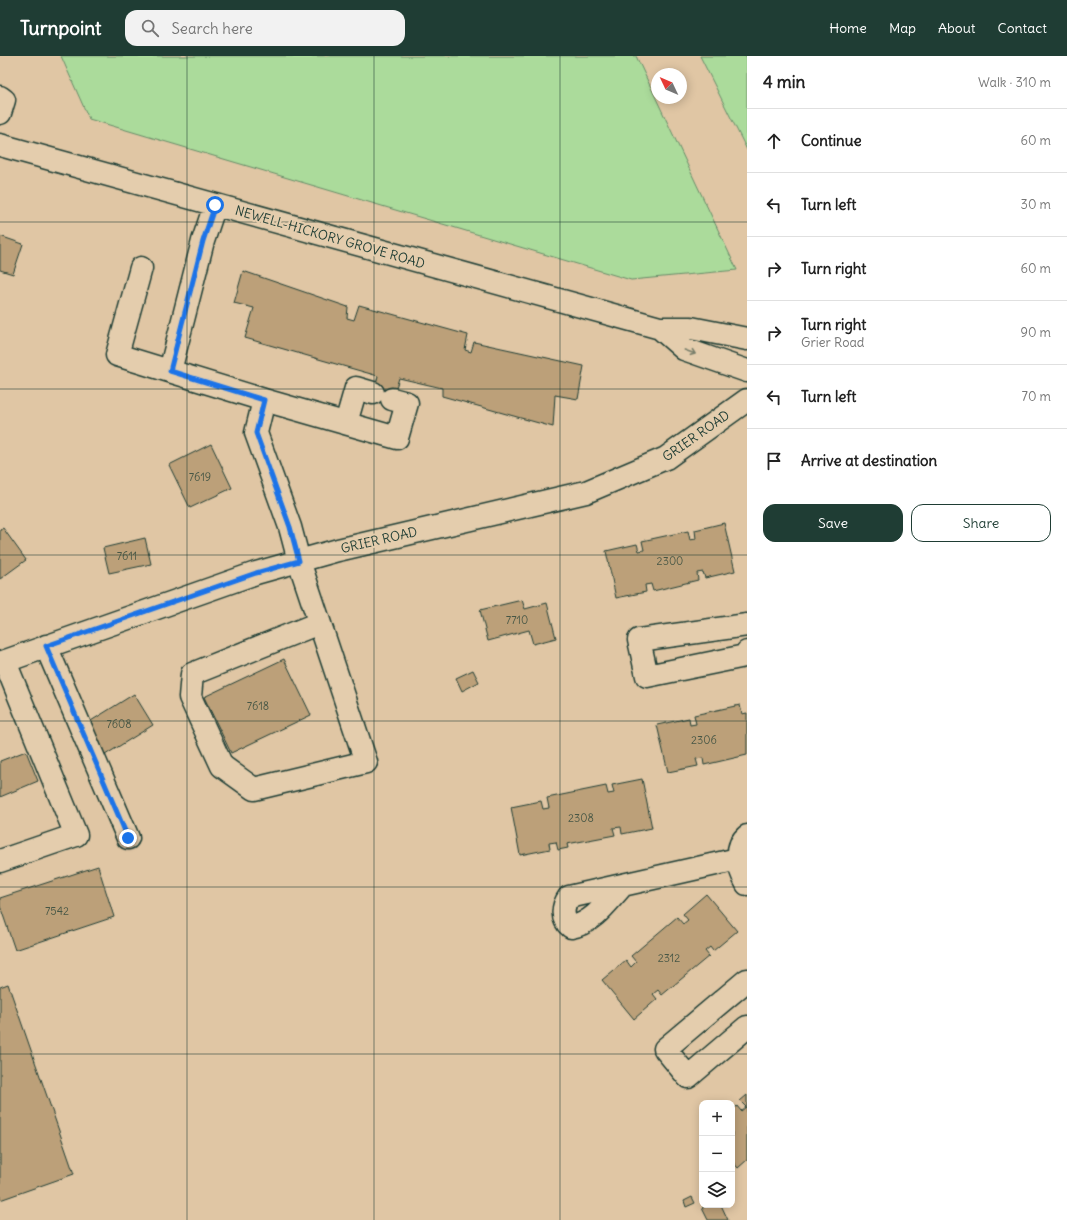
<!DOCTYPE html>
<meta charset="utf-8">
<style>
body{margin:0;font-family:Delius,sans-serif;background:#f2f2f2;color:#222}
.controls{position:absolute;right:12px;bottom:12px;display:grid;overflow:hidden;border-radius:8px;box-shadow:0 2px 10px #0003}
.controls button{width:36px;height:36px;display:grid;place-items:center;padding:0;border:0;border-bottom:1px solid #e0e0e0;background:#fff;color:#222;font:20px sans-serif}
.compass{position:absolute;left:651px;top:12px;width:36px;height:36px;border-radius:50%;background:#fff;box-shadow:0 2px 10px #0003;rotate:314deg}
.stop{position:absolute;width:12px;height:12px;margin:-9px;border:3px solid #1a73e8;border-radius:50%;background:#fff}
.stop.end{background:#1a73e8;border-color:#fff;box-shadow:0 1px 4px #0008}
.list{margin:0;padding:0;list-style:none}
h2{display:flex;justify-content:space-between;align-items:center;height:52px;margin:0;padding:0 16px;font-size:17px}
h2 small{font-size:13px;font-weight:400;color:#767676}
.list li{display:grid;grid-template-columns:26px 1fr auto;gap:12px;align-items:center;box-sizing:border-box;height:64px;padding:0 16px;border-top:1px solid #e0e0e0}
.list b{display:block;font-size:15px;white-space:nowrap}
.list p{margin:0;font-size:13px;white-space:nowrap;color:#767676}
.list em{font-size:13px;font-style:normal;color:#767676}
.actions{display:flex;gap:8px;padding:12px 16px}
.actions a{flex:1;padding:9px 0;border:1px solid #1f3d34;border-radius:12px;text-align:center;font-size:14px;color:#1f3d34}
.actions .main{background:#1f3d34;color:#fff}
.icon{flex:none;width:22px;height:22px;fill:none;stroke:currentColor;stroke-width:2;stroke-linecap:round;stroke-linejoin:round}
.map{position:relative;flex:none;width:747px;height:1164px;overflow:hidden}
header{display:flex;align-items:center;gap:24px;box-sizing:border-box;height:56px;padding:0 20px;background:#1f3d34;color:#fff}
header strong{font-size:19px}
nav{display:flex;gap:22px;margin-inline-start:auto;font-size:14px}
.search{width:280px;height:36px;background:#f2f2f2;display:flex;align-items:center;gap:10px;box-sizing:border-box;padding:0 14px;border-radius:12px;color:#767676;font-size:15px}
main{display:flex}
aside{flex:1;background:#fff}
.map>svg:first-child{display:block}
.green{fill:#abdb9b;stroke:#658c68}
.building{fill:#bca079;stroke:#1f3d34}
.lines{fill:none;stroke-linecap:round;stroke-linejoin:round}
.minor-casing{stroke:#1f3d34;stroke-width:25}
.minor{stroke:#e4cdad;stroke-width:22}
.oneway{stroke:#787e6a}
.route{stroke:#1a73e8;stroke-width:5}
.grid{fill:none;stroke:#1f3d34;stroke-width:1;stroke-opacity:0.55}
.labels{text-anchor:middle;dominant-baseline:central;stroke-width:4;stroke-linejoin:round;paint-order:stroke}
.number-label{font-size:11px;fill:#465645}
.street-label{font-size:13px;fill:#1f3d34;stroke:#e4cdad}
</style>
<header>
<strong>Turnpoint</strong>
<div class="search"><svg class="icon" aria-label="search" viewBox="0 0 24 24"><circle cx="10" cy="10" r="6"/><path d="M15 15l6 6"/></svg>Search here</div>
<nav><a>Home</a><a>Map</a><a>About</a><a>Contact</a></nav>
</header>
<main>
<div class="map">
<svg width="747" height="1164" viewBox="0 0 747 1164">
<rect width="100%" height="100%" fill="#e0c6a4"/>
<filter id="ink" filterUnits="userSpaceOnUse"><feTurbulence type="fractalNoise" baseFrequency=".025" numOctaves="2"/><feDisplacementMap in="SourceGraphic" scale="8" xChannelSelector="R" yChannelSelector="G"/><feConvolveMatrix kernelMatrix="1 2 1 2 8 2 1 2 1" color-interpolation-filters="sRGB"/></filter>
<g filter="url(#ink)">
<path class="green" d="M61,0H636L737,214L631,224L89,63Z
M700,0H747V94Z"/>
<path class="building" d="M0,180L23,188L13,218L0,214Z
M243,215L348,251L347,262L354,264L359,249L468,279L465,294L471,296L474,286L584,310L578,343L555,339L553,371L442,340V332L399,322L391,348L372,343L378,320L245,282L254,252L234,247Z
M211,388L232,432L190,452L169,409Z
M724,467L735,515L705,522L703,516L697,517L698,524L653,535L651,528L645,529L646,536L616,542L606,495L637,488L639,495L644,494L642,485L688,475L690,484L696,483L695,474Z
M3,472L26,504L0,523V474Z
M145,482L151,508L109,517L103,492Z
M522,544L525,553L547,547L556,582L533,588L529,574L488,585L480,554Z
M284,603L311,659L231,697L204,641Z
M473,614L479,626L462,635L456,622Z
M134,638L153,669L105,699L86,668Z
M740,649L742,658L747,657V699L704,709L703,702L696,703L698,710L668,716L657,669L689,662L690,669L696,668L694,659Z
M26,695L38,725L0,741V705Z
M642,723L652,772L622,778L621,771L613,772L615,779L567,788L568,792L558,794L556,786L549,787L550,793L520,799L511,751L541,745L543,753L549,752L547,742L606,730L608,738L614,737L612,729Z
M98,810L114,861L15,894L0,850V842Z
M706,838L737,875L713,895L710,891L705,895L709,900L662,939L658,934L653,938L657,943L634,963L602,924L626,904L631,911L636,906L631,900L677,861L683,868L688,864L683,858Z
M8,928L74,1118L0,1144V931Z
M747,1039V1104L738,1112L732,1105V1054L737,1050L741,1055L746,1051L740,1045Z
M692,1141L695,1147L686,1151L684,1145Z
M710,1149H721L728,1164H708L702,1152Z"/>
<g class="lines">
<defs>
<path id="minor" d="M0,41L4,44L0,57
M0,89L660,272H691L747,283
M141,212L117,299L264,344
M660,272L684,293L747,315
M170,315L203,185L215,149
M346,367L356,332L373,337
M319,567L192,618L190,641L222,710L254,733L366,706L299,505L290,471L256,377L264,344L397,382L407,347L392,343
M747,569L639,584L647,620L745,600L747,596
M46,590L128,782
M0,607L256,517L338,494L586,436L666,402L747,344
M747,780C733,792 739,814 747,828
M0,805L76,779L5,606
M623,829C609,844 593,868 571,871C561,863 562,851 569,841L738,803
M747,924L665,993L688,1021L747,971"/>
</defs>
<use href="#minor" class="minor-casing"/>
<use href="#minor" class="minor"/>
</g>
<defs><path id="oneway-shaft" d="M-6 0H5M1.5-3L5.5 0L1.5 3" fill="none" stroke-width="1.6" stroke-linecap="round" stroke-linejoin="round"/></defs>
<use class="oneway" href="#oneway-shaft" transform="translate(690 296) rotate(20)"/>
</g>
<g class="lines" filter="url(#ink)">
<path class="route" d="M128,782L46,590L256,517L299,505L290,471L256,377L264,344L170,315L203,185L215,149"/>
</g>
<path class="grid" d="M187,0V1164M374,0V1164M560,0V1164M0,166H747M0,333H747M0,499H747M0,665H747M0,831H747M0,998H747"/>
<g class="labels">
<g class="number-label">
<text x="200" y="421">7619</text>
<text x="127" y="500">7611</text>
<text x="670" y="505">2300</text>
<text x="517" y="564">7710</text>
<text x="258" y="650">7618</text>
<text x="119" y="668">7608</text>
<text x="704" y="684">2306</text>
<text x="581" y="762">2308</text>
<text x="57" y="855">7542</text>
<text x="669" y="902">2312</text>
</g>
<g class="street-label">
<text transform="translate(330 181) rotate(16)">NEWELL-HICKORY GROVE ROAD</text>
<text transform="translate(696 380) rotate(-35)">GRIER ROAD</text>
<text transform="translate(379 484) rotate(-13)">GRIER ROAD</text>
</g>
</g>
</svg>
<div class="controls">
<button>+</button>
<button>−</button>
<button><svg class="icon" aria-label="layers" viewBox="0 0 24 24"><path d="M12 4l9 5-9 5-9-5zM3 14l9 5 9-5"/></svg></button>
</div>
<svg class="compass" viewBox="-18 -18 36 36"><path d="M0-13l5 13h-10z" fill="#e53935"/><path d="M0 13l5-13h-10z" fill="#767676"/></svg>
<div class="stop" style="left:215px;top:149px"></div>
<div class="stop end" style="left:128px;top:782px"></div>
</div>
<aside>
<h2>4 min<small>Walk · 310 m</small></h2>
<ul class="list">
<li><svg class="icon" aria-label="ahead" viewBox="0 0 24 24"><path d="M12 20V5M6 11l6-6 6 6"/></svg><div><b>Continue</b></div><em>60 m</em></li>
<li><svg class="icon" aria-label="left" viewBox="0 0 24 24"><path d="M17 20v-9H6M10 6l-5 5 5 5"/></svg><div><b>Turn left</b></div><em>30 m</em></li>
<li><svg class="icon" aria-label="right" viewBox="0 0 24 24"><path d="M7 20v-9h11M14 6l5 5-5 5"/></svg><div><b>Turn right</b></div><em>60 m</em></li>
<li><svg class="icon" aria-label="right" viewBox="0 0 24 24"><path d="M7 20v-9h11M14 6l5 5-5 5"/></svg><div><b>Turn right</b><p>Grier Road</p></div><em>90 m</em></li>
<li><svg class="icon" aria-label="left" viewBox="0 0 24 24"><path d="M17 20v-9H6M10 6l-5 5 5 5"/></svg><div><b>Turn left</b></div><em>70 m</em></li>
<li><svg class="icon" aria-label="arrive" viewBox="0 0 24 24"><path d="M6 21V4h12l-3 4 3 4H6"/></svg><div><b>Arrive at destination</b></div></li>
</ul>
<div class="actions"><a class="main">Save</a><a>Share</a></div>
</aside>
</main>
